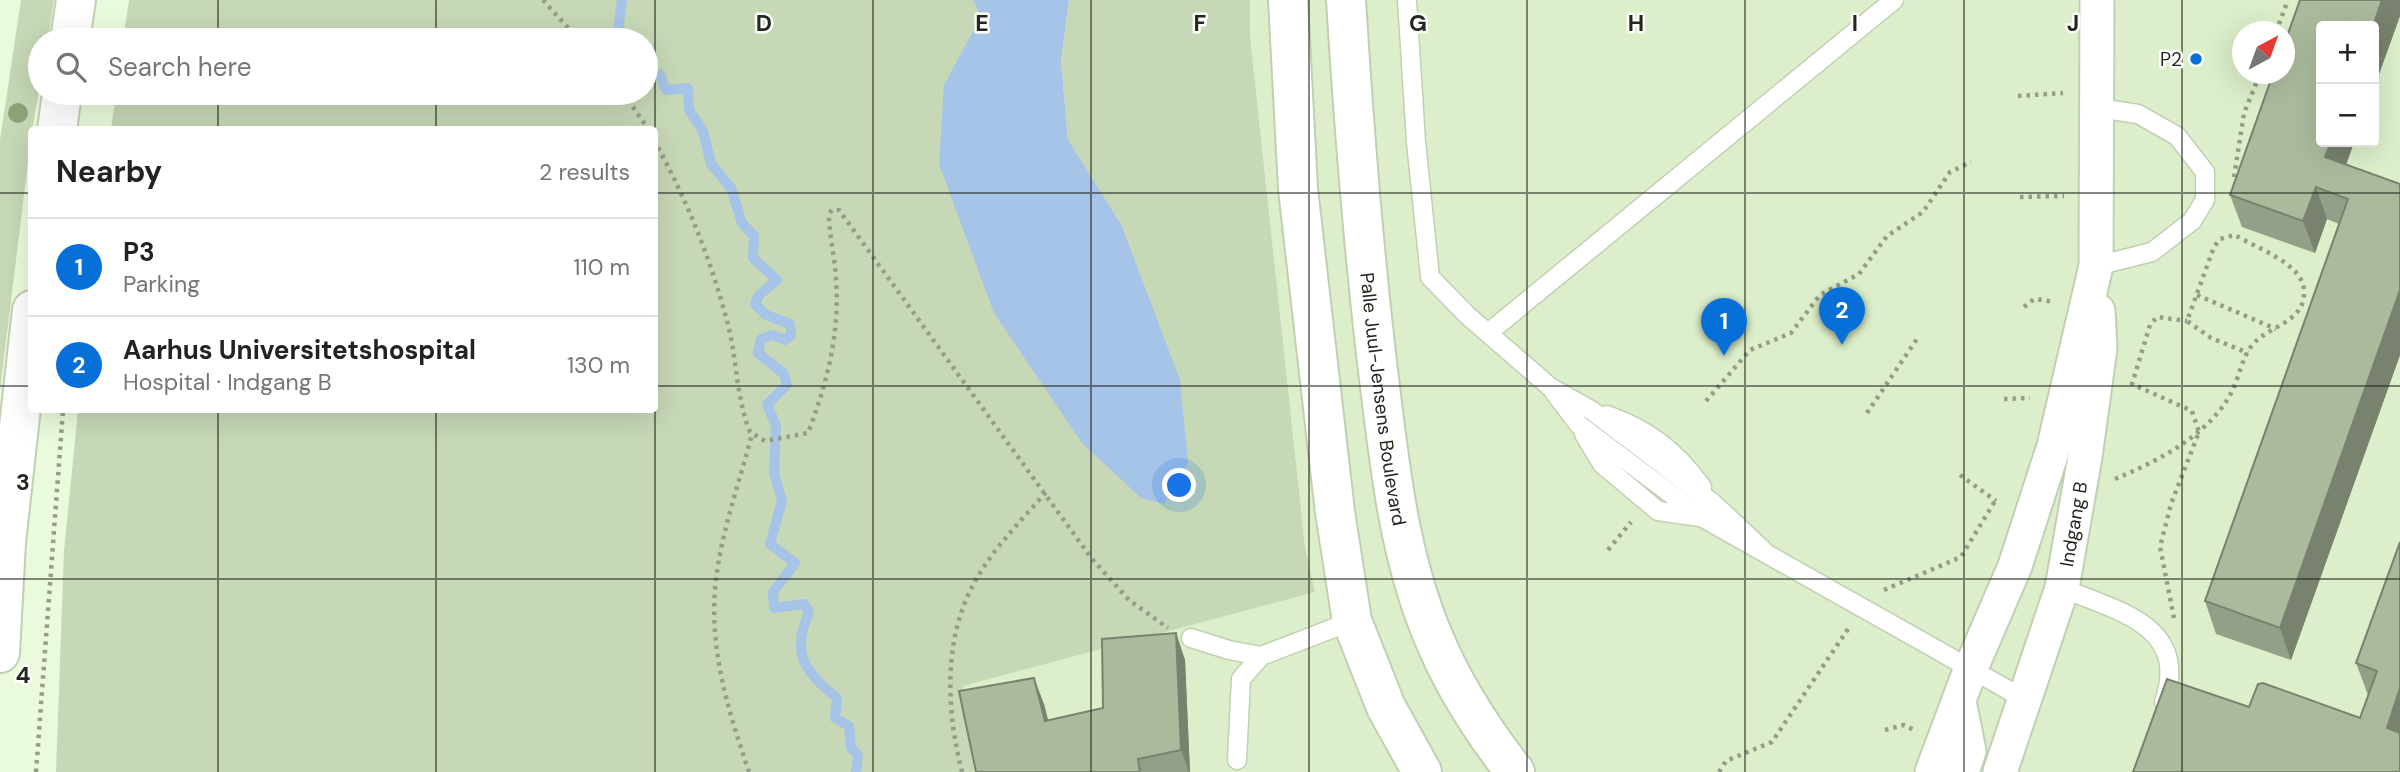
<!DOCTYPE html>
<meta charset="utf-8">
<style>
body{margin:0;font-family:"DM Sans",sans-serif;background:#f2f2f2;color:#222}
.controls{position:absolute;right:21px;top:21px;display:grid;overflow:hidden;border-radius:7px;box-shadow:0 7px 28px #0002}
.controls button{width:63px;height:63px;display:grid;place-items:center;padding:0;border:0;border-bottom:2px solid #e0e0e0;background:#fff;color:#222;font:35px sans-serif}
.compass{position:absolute;left:2232px;top:21px;width:63px;height:63px;border-radius:50%;background:#fff;box-shadow:0 7px 28px #0002;rotate:41deg}
.you{position:absolute;left:1180px;top:486px;width:24px;height:24px;margin:-18px;border:5px solid #fff;border-radius:50%;background:#1a73e8;box-shadow:0 0 0 10px #1a73e833}
.badge{display:grid;place-items:center;width:46px;height:46px;border-radius:50%;background:#0770d8;color:#fff;font-size:23px;font-weight:700}
.pin{position:absolute;translate:-50% -58px;filter:drop-shadow(0 2px 4px #0008)}
.pin::after{content:'';position:absolute;top:37px;width:24px;height:21px;background:inherit;clip-path:polygon(0 0,100% 0,50% 100%)}
.list{margin:0;padding:0;list-style:none}
h2{display:flex;justify-content:space-between;align-items:center;height:91px;margin:0;padding:0 28px;font-size:30px}
h2 small{font-size:23px;font-weight:400;color:#767676}
.list li{display:grid;grid-template-columns:46px 1fr auto;gap:21px;align-items:center;box-sizing:border-box;height:98px;padding:0 28px;border-top:2px solid #e0e0e0}
.list b{display:block;font-size:26px;white-space:nowrap}
.list p{margin:0;font-size:23px;white-space:nowrap;color:#767676}
.list em{font-size:23px;font-style:normal;color:#767676}
.icon{flex:none;width:38px;height:38px;fill:none;stroke:currentColor;stroke-width:2;stroke-linecap:round;stroke-linejoin:round}
.map{position:relative;flex:none;width:2400px;height:772px;overflow:hidden}
.search{position:absolute;background:#fff;box-shadow:0 7px 28px #0002;left:28px;top:28px;width:630px;height:77px;display:flex;align-items:center;gap:18px;box-sizing:border-box;padding:0 24px;border-radius:38px;color:#767676;font-size:26px}
.panel{position:absolute;background:#fff;box-shadow:0 7px 28px #0002;left:28px;top:126px;width:630px;height:287px;border-radius:7px}
.map>svg:first-child{display:block}
.built{fill:#dcefca;fill-rule:evenodd}
.green{fill:#c6d8b6}
.water{fill:#a6c3e8}
.lines{fill:none;stroke-linecap:round;stroke-linejoin:round}
.stream{stroke:#a6c3e8;stroke-width:10}
.service-casing{stroke:#c1d0b3;stroke-width:21}
.minor-casing{stroke:#c1d0b3;stroke-width:37}
.tertiary-casing{stroke:#c1d0b3;stroke-width:42}
.path{stroke:#939e89;stroke-width:4.5;stroke-dasharray:3.5 5;stroke-linecap:butt}
.service{stroke:#fff;stroke-width:18}
.minor{stroke:#fff;stroke-width:33}
.tertiary{stroke:#fff;stroke-width:38}
.tree{fill:#8ca375}
.wall{fill:#93a087}
.shaded-wall{fill:#78826e}
.building{fill:#abba9d;stroke:#78826e;stroke-width:2}
.grid{fill:none;stroke:#22281d;stroke-width:2;stroke-opacity:0.55}
.poi-dot{fill:#0770d8;stroke:#fff;stroke-width:2.5}
.labels{text-anchor:middle;dominant-baseline:central;stroke-width:5;stroke-linejoin:round;paint-order:stroke}
.poi-label{font-size:19px;fill:#22281d;stroke:#fff;text-anchor:end}
.street-label{font-size:19px;fill:#22281d;stroke:#fff}
.grid-label{font-size:23px;text-anchor:middle;font-weight:bold;fill:#22281d;stroke:#fff;stroke-width:5;stroke-linejoin:round;paint-order:stroke}
</style>
<div class="map">
<svg width="2400" height="772" viewBox="0 0 2400 772">
<rect width="100%" height="100%" fill="#eafadc"/>
<path class="built" d="M1250,0H2400V772H974L962,686L1315,591L1305,547L1250,36ZM2321,26H2374V142H2321ZM2242,32H2284V74H2242Z"/>
<path class="green" d="M21,0H54L48,40H40V86L32,130L0,390V140Z
M129,0H973L981,16L944,86L1121,224L1068,141L1061,61L1069,0H1250V36L1305,547L1315,592L963,686L974,772H56L64,551L78,410H654V130L111,129L116,93H646V40H123Z"/>
<path class="water" d="M973,0H1069L1061,61L1068,140L1121,224L1180,380L1188,462L1164,504L1141,498L1082,443L994,313L939,164L944,85L981,16Z"/>
<g class="lines">
<path class="stream" d="M620,40L619,23L622,0
M646,72L660,75L666,90L688,88L689,110L703,131L711,164L731,188L742,223L754,236L753,258L777,280L759,295L755,304L766,315L790,324L791,335L785,340L773,335L761,339L758,353L784,374L787,385L767,404L776,426L774,473L782,501L770,544L795,563L773,592L774,608L804,604L809,612C791,654 804,671 837,698L835,718L849,726L851,748L858,755L856,772"/>
<defs>
<path id="service" d="M1407,0L1416,142L1430,277L1467,315L1550,387L1591,410L1649,454L1714,504L1763,550
M2096,266L2152,252L2192,221L2205,200V172L2177,136L2138,114L2099,108
M1488,333L1894,0
M1554,392L1579,425L1703,518L2026,700
M1607,415C1649,430 1676,451 1702,487
M1584,434L1602,464L1658,511L1700,517
M2062,588C2117,611 2190,625 2164,702
M1191,638L1229,650L1261,656
M1237,760L1241,679L1261,656L1352,621"/>
<g id="minor">
<path d="M1959,701L1969,751L1962,772"/>
<path d="M1932,772L1971,668L2015,566L2054,446L2096,266L2097,0"/>
<path id="s1" d="M2000,772L2062,588L2085,457L2100,348L2098,311"/>
</g>
<g id="tertiary">
<path d="M1288,0L1298,189L1335,512L1352,621L1386,707L1422,772"/>
<path id="s2" d="M1346,0C1354,129 1364,258 1380,387C1390,470 1400,558 1433,636C1453,685 1482,730 1515,772"/>
<path d="M70,40L76,0"/>
<path d="M57,130L62,93"/>
<path d="M0,653L6,542L32,310"/>
</g>
</defs>
<use href="#service" class="service-casing"/>
<use href="#minor" class="minor-casing"/>
<use href="#tertiary" class="tertiary-casing"/>
<path class="path" d="M543,0L579,40
M2276,32L2288,0
M623,93L649,130
M2018,96L2063,93
M654,140C686,198 710,257 727,321C737,357 736,398 750,432L765,441L808,433C827,383 840,334 836,279C835,257 829,236 829,214L832,210H839L1092,559L1129,600L1168,628
M2234,177L2244,113L2260,74
M2020,197L2064,196
M2197,295L2276,329
M2024,307L2034,299L2055,302
M2004,399L2030,398
M1706,401L1750,350L1791,333L1820,295L1859,274L1887,236L1923,212L1950,172L1971,162
M1867,413L1917,339
M1960,475L1996,501
M2115,479C2158,461 2207,436 2230,395C2240,378 2241,356 2255,342C2272,325 2306,321 2304,290C2302,263 2256,248 2235,235L2220,239L2214,247L2187,321L2211,338L2248,353
M1608,550L1631,522
M1884,590L1961,557L1995,501
M2174,618L2160,547L2171,504L2199,432L2192,411L2132,384L2150,325L2157,317L2187,321
M1885,730L1904,725L1914,730
M36,772L63,410
M749,772C729,713 710,653 715,590C719,537 739,485 752,434
M962,772C947,713 943,645 971,589C988,554 1020,522 1046,492
M1719,772L1726,761L1772,742L1848,629"/>
<use href="#service" class="service"/>
<use href="#minor" class="minor"/>
<use href="#tertiary" class="tertiary"/>
</g>
<circle class="tree" cx="18" cy="113" r="10"/>
<path class="wall" d="M2400,0V16L2346,165L2400,184V355L2291,660L2216,634L2205,601L2339,224L2327,219L2315,253L2242,227L2230,195Z
M2400,542V772L2249,707L2360,718L2368,695L2356,663Z
M1176,633L1185,660L1190,772H976L1044,704L1048,721L1103,708Z"/>
<path class="shaded-wall" d="M2382,0H2400V16L2374,88V26H2373Z
M2331,142H2354L2337,190L2325,157Z
M2316,187L2327,219L2315,253L2303,221Z
M2400,290V355L2291,660L2280,628Z
M1176,633L1185,660L1190,772H1189L1181,750Z
M1034,678L1044,704L1055,747L1045,721Z
M2400,688V755L2387,728Z"/>
<path class="building" d="M2300,0H2382L2373,26H2321V142H2331L2325,157L2400,184V290L2280,628L2205,601L2348,199L2316,187L2303,221L2230,195L2273,74H2285V42Z
M2400,542V688L2387,728L2400,733V772H2133L2167,679L2249,707L2258,684L2263,683L2360,718L2377,671L2356,663Z
M1176,633L1181,750L1138,759L1140,772H976L959,691L1034,678L1045,721L1103,708L1102,639Z"/>
<path class="grid" d="M218,0V40M436,0V40M655,0V772M873,0V772M1091,0V772M1309,0V772M1527,0V772M1745,0V772M1964,0V772M2182,0V772M218,93V130M436,93V130M0,193H32M654,193H2400M0,386H32M654,386H2400M218,410V772M436,410V772M0,579H2400"/>
<circle class="poi-dot" cx="2196" cy="59" r="7"/>
<g class="labels">
<g class="poi-label">
<text x="2182" y="59">P2</text>
</g>
<g class="street-label">
<text stroke="none"><textPath href="#s2" startOffset="401">Palle Juul-Jensens Boulevard</textPath></text>
<text stroke="none"><textPath href="#s1" startOffset="259">Indgang B</textPath></text>
</g>
</g>
<g class="grid-label">
<text x="764" y="31">D</text>
<text x="982" y="31">E</text>
<text x="1200" y="31">F</text>
<text x="1418" y="31">G</text>
<text x="1636" y="31">H</text>
<text x="1855" y="31">I</text>
<text x="2073" y="31">J</text>
<text x="23" y="490">3</text>
<text x="23" y="683">4</text>
</g>
</svg>
<div class="controls">
<button>+</button>
<button>−</button>
</div>
<svg class="compass" viewBox="-18 -18 36 36"><path d="M0-13l5 13h-10z" fill="#e53935"/><path d="M0 13l5-13h-10z" fill="#767676"/></svg>
<div class="you"></div>
<div class="pin badge" style="left:1724px;top:356px">1</div>
<div class="pin badge" style="left:1842px;top:345px">2</div>
<div class="search"><svg class="icon" aria-label="search" viewBox="0 0 24 24"><circle cx="10" cy="10" r="6"/><path d="M15 15l6 6"/></svg>Search here</div>
<section class="panel">
<h2>Nearby<small>2 results</small></h2>
<ul class="list">
<li><span class="badge">1</span><div><b>P3</b><p>Parking</p></div><em>110 m</em></li>
<li><span class="badge">2</span><div><b>Aarhus Universitetshospital</b><p>Hospital · Indgang B</p></div><em>130 m</em></li>
</ul>
</section>
</div>
